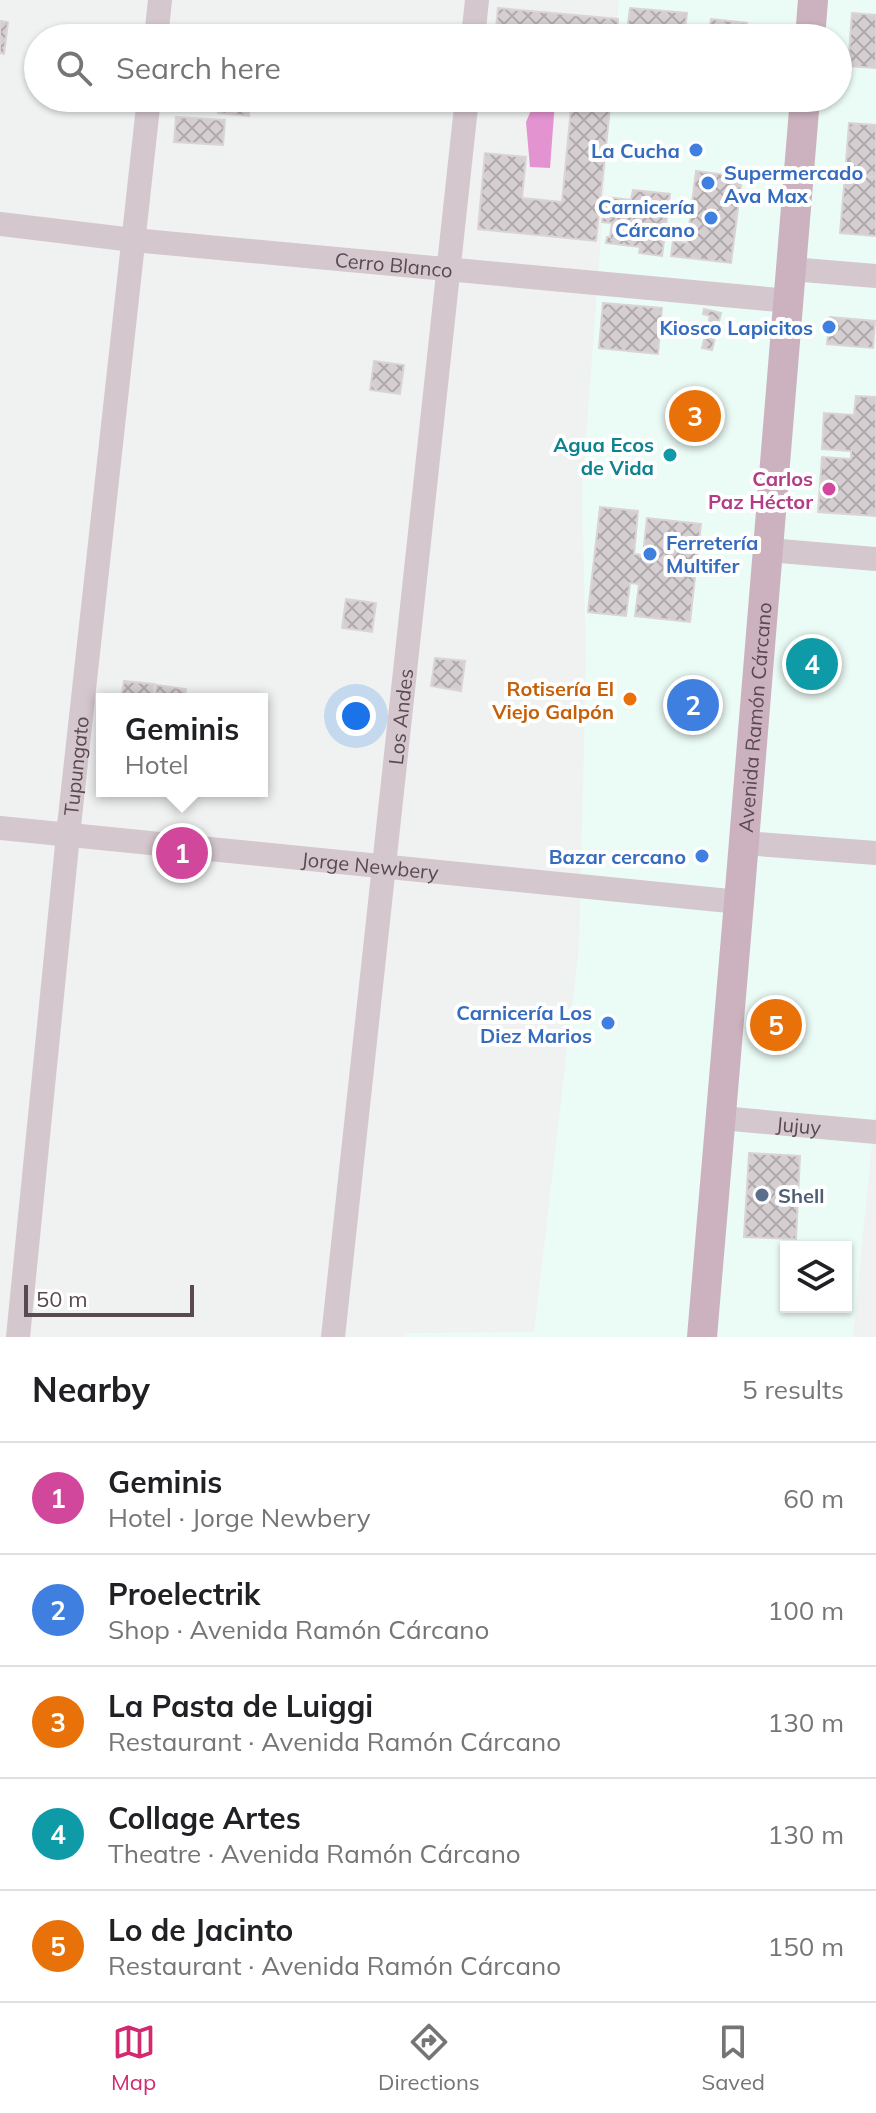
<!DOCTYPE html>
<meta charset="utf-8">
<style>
body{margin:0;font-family:Mulish,sans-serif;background:#f6f6f6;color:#202124}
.controls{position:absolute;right:24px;bottom:24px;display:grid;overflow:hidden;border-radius:0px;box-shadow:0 2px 6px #0004}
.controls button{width:72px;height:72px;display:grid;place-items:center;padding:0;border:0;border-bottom:2px solid #e0e0e0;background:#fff;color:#202124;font:40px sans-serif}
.scale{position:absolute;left:24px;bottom:20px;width:170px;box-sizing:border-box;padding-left:8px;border:4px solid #5b4952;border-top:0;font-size:22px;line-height:28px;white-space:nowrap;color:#5b4952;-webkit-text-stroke:6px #fff;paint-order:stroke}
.you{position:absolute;left:356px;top:716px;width:28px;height:28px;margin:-20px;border:6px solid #fff;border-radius:50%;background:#1a73e8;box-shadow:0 0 0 12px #1a73e833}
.badge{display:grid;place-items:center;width:52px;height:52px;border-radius:50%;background:#d2296f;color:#fff;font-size:26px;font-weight:700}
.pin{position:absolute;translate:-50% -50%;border:4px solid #fff;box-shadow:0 2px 8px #0006}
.popup{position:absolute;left:96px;top:693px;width:172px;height:104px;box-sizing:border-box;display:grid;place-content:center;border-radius:0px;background:#fff;filter:drop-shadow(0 2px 6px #0005);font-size:26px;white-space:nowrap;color:#757577}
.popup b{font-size:30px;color:#202124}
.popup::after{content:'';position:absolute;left:50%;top:100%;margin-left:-16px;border:16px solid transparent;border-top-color:#fff}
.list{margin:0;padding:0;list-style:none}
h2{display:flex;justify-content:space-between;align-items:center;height:104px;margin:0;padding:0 32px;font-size:34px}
h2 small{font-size:26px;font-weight:400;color:#757577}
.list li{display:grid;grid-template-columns:52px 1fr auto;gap:24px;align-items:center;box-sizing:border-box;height:112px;padding:0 32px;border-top:2px solid #e0e0e0}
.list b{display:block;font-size:30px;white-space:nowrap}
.list p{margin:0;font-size:26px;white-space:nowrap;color:#757577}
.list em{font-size:26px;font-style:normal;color:#757577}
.icon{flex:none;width:44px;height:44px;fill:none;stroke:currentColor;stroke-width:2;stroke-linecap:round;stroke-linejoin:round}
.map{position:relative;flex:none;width:876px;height:1337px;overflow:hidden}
.search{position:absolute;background:#fff;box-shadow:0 2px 6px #0004;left:24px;right:24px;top:24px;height:88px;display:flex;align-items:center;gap:20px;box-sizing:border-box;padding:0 28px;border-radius:44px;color:#757577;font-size:30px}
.sheet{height:664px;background:#fff}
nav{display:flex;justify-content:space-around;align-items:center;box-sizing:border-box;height:112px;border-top:2px solid #e0e0e0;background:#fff;font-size:22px;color:#757577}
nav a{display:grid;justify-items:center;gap:4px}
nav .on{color:#d2296f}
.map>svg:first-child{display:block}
.commercial{fill:#ebfbf6;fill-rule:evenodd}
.water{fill:#e493d1}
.building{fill:url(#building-cross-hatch);stroke:#dad4d6;stroke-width:2}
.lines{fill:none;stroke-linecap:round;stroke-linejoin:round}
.minor{stroke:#d5c7ce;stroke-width:24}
.major{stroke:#ccb2be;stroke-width:30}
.shop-dot{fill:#3f7fe0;stroke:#fff;stroke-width:3}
.culture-dot{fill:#0f9aa8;stroke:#fff;stroke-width:3}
.hotel-dot{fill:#d1479c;stroke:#fff;stroke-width:3}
.food-dot{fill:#e8710a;stroke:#fff;stroke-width:3}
.service-dot{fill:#5c6f8a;stroke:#fff;stroke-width:3}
.labels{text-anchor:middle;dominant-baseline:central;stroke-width:8;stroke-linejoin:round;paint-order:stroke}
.shop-label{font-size:20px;font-weight:bold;fill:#366cbe;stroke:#fff;text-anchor:end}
.street-label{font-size:20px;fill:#5b4952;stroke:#fff}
.culture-label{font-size:20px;font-weight:bold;fill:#0d838f;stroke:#fff;text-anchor:end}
.hotel-label{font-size:20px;font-weight:bold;fill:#b23c85;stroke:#fff;text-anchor:end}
.food-label{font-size:20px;font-weight:bold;fill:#c56008;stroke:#fff;text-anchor:end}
.service-label{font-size:20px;font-weight:bold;fill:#4e5e75;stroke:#fff;text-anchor:start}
</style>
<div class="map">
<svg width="876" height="1337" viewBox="0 0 876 1337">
<defs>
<pattern id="building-cross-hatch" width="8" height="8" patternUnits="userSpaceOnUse" patternTransform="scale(2)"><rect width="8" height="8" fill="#d6cfd2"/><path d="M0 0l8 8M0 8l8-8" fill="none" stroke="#b1aaad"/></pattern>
</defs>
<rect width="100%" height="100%" fill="#eff2f0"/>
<path class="commercial" d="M619,0H876V1102L853,1337H404L405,1333L534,1332L579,947L586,663L582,494L611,98H838V38H616ZM786,1247H846V1307H786Z"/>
<path class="water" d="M535,101H555L550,168L530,167L526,122Z"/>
<path class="building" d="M498,8L618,19L617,38H495Z
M630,8L687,13L684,38H626Z
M852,13L876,15V68L848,66Z
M711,19L747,23L745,38H708Z
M0,21L8,22L4,54L0,53Z
M182,98H212L211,110L181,107Z
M220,98H250L249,116L218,113Z
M489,98H524L523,109L489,106Z
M572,98H611L596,241L478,229L485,153L526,157L522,198L562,202Z
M700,98H737L736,104Z
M176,117L225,120L223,145L174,142Z
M849,123L876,125V177L845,175Z
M696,171L742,177L731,263L671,256L673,241L687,243Z
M845,175L876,177V236L840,233Z
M633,190L670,194L662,256L639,253L640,247L606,243L607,237H610L612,223L602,222L606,197L631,200Z
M603,303L662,308L658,354L599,348Z
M704,309L721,313L712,350L702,348L710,316L703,314Z
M830,317L875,321L873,348L827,344Z
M374,361L404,365L400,394L370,390Z
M856,396L876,397V516L818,512L822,457L851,459V451L822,449L824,413L854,415Z
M600,507L638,511L634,554L643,555L647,518L701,524L690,622L635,616L639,584L630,583L626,616L588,612Z
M346,599L376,603L372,632L342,628Z
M435,658L465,661L461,691L431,686Z
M124,681L154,684L152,699H121Z
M156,685L186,689L185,699H155Z
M749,1153L800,1156L796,1239L744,1237Z"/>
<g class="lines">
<g class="minor">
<path d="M156,38L160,0"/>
<path d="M473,38L477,0"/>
<path id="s1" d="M0,224L133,240L789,301"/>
<path d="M791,269L876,276"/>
<path d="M768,550L876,559"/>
<path id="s2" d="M0,828L739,902"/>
<path d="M744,843L876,853"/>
<path id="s3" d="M721,1118L876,1132"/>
<path id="s4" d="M18,1337L68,835L149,98"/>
<path id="s5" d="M333,1337L467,98"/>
</g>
<g class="major">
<path d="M810,38L813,0"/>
<path id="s6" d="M702,1337L739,902L805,98"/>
</g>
</g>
<g class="shop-dot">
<circle cx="696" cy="150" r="8"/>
<circle cx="708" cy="183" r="8"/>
<circle cx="711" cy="218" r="8"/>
<circle cx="829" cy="327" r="8"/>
<circle cx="650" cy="554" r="8"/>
<circle cx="702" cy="856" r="8"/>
<circle cx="608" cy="1023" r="8"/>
</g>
<circle class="culture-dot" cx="670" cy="455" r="8"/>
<circle class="hotel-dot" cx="829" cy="489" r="8"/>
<circle class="food-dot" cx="630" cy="699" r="8"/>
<circle class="service-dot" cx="762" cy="1195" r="8"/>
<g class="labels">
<g class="shop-label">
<text x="680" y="150">La Cucha</text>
<text x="724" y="172" text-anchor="start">Supermercado<tspan x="724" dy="23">Ava Max</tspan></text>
<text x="695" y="206">Carnicería<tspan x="695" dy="23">Cárcano</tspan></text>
<text x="813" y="327">Kiosco Lapicitos</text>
<text x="666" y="542" text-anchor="start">Ferretería<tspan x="666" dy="23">Multifer</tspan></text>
<text x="686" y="856">Bazar cercano</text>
<text x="592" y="1012">Carnicería Los<tspan x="592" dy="23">Diez Marios</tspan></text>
</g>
<g class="street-label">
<text stroke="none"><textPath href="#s1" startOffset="396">Cerro Blanco</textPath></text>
<text stroke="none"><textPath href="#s5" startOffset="624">Los Andes</textPath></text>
<text stroke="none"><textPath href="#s6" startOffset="622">Avenida Ramón Cárcano</textPath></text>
<text stroke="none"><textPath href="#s4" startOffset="574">Tupungato</textPath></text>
<text stroke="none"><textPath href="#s2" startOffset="372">Jorge Newbery</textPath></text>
<text stroke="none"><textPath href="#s3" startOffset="78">Jujuy</textPath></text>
</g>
<g class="culture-label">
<text x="654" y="444">Agua Ecos<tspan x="654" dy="23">de Vida</tspan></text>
</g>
<g class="hotel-label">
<text x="813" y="478">Carlos<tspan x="813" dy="23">Paz Héctor</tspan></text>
</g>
<g class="food-label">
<text x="614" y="688">Rotisería El<tspan x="614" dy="23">Viejo Galpón</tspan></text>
</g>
<g class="service-label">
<text x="778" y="1195">Shell</text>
</g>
</g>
</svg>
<div class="controls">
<button><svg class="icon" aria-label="layers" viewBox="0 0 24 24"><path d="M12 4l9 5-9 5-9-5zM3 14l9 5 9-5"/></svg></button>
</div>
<div class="scale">50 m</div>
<div class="you"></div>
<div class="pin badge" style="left:182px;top:853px;background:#d1479c">1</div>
<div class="popup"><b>Geminis</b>Hotel</div>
<div class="pin badge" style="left:693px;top:705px;background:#3f7fe0">2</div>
<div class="pin badge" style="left:695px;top:416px;background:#e8710a">3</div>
<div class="pin badge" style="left:812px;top:664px;background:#0f9aa8">4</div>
<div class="pin badge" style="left:776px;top:1025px;background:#e8710a">5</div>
<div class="search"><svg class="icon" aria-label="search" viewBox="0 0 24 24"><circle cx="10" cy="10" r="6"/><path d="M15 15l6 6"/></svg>Search here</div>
</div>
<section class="sheet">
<h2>Nearby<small>5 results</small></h2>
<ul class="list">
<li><span class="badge" style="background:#d1479c">1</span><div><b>Geminis</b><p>Hotel · Jorge Newbery</p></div><em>60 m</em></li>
<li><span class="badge" style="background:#3f7fe0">2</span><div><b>Proelectrik</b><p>Shop · Avenida Ramón Cárcano</p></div><em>100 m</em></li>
<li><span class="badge" style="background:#e8710a">3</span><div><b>La Pasta de Luiggi</b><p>Restaurant · Avenida Ramón Cárcano</p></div><em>130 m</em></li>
<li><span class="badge" style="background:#0f9aa8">4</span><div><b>Collage Artes</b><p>Theatre · Avenida Ramón Cárcano</p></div><em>130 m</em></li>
<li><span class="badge" style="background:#e8710a">5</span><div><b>Lo de Jacinto</b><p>Restaurant · Avenida Ramón Cárcano</p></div><em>150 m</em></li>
</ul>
</section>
<nav>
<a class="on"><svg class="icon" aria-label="map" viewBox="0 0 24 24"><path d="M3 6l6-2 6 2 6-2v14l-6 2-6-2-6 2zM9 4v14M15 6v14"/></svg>Map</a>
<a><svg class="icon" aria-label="directions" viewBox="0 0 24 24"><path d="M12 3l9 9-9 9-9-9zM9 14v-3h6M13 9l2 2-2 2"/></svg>Directions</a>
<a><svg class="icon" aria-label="saved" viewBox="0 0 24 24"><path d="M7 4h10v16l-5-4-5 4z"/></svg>Saved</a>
</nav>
